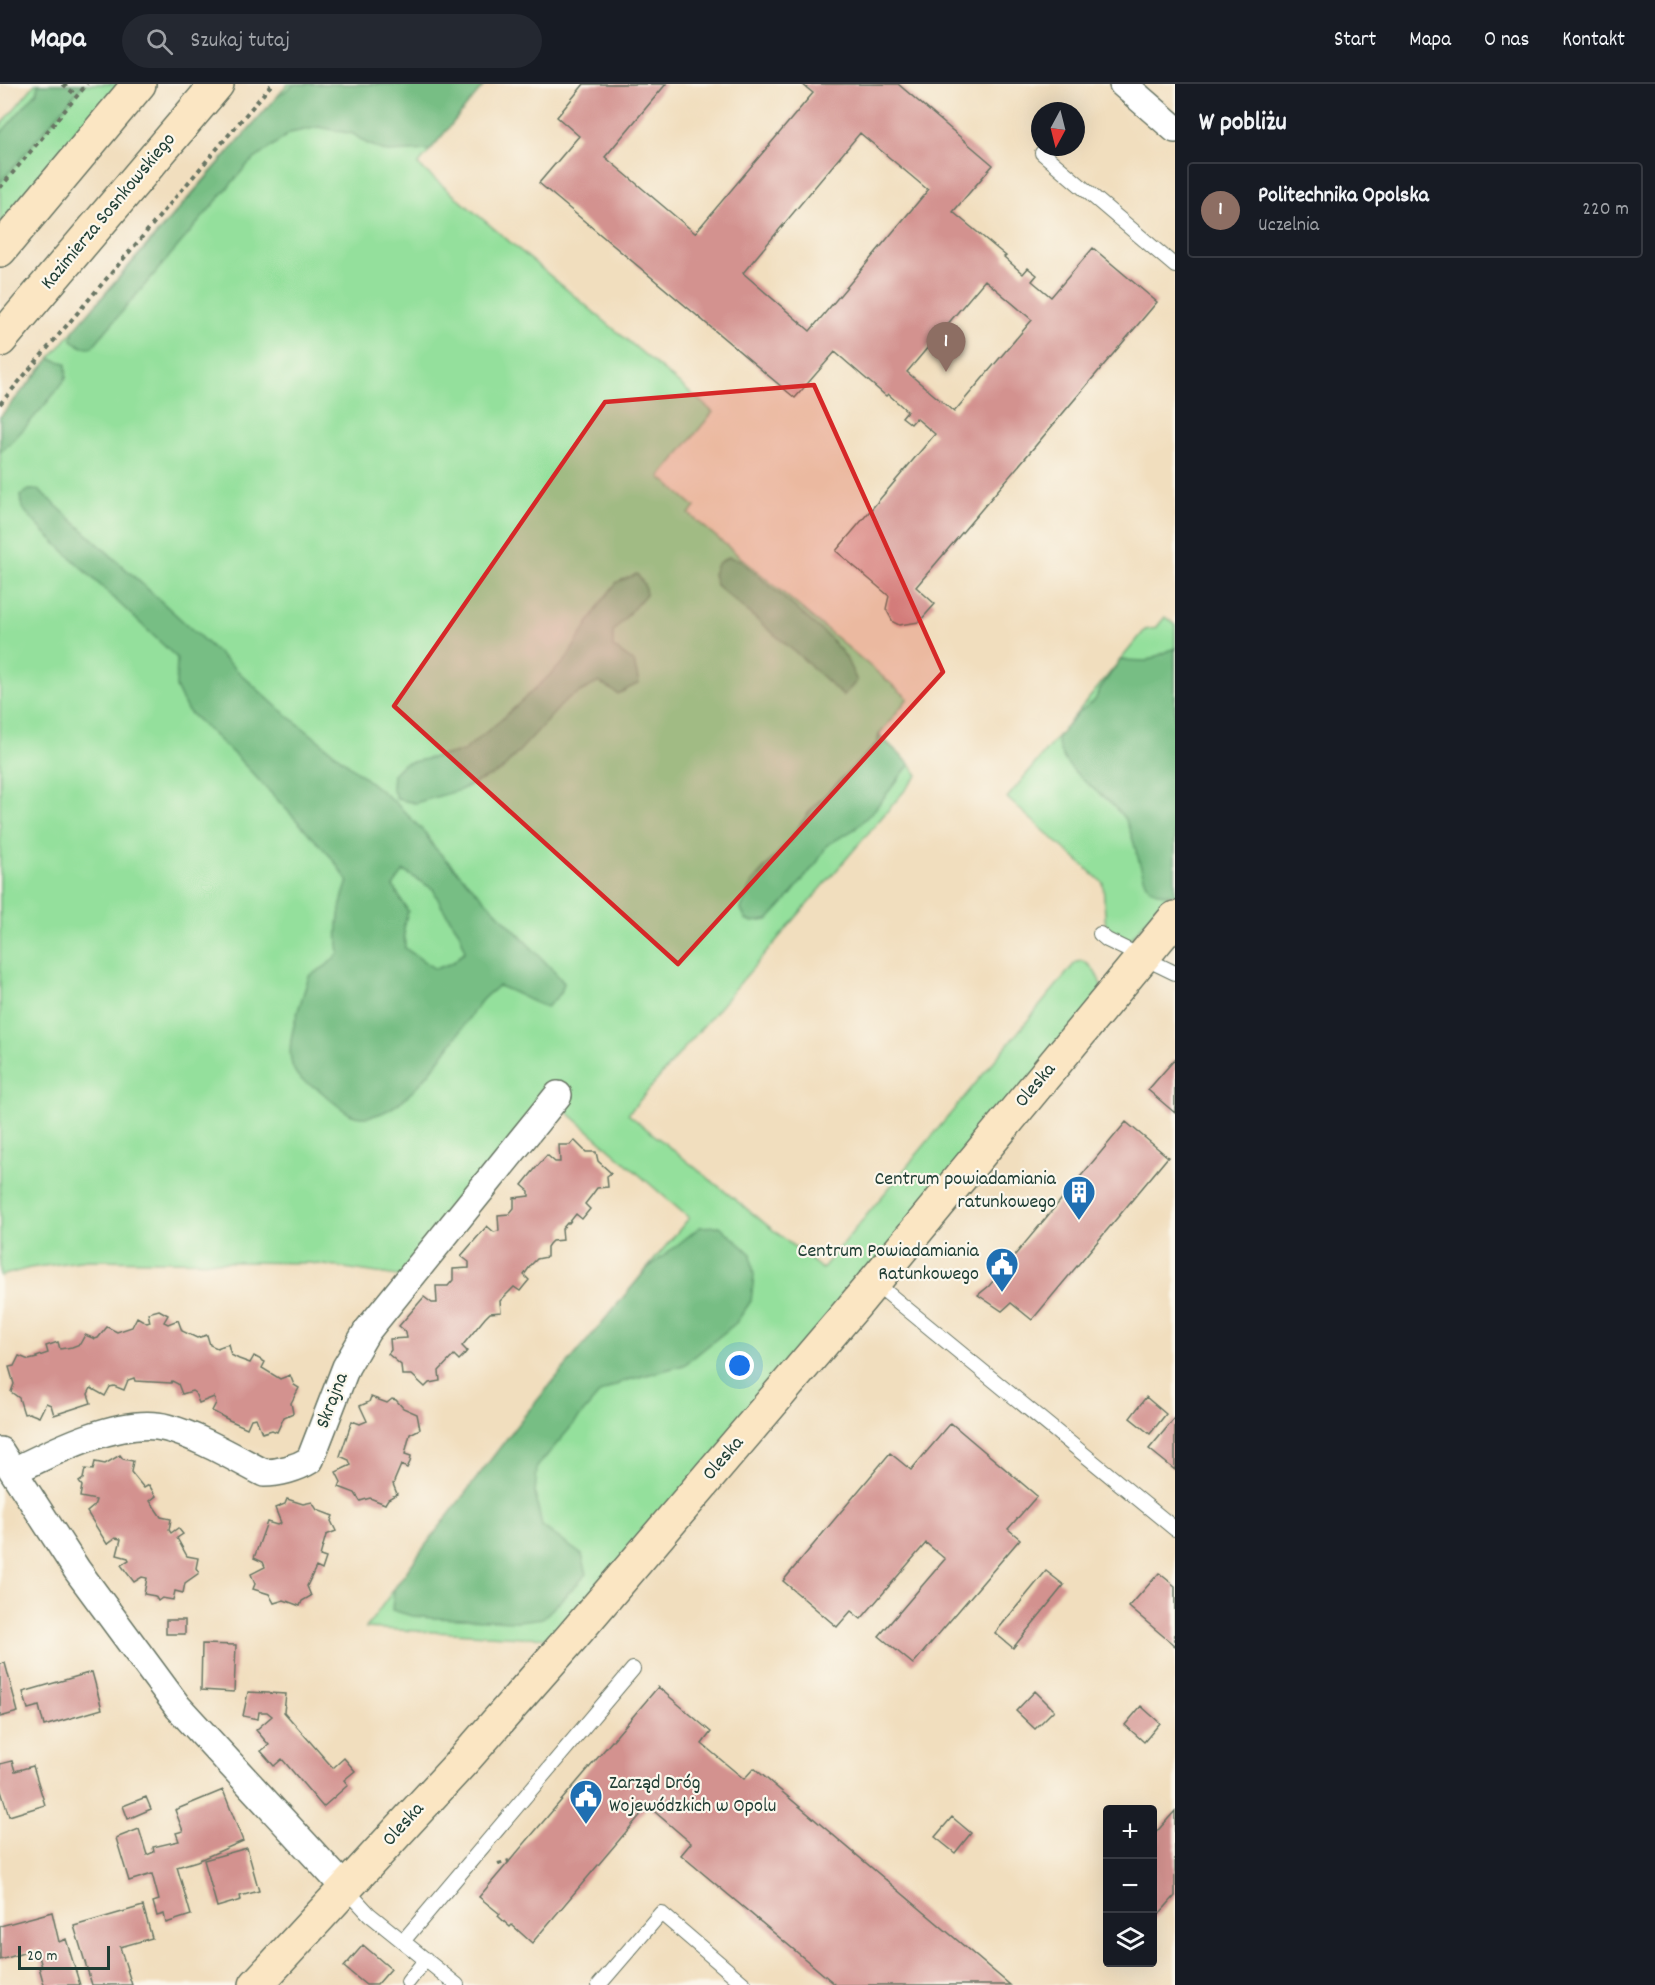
<!DOCTYPE html>
<html lang="pl">
<meta charset="utf-8">
<style>
body{margin:0;font-family:Dekko,sans-serif;background:#242831;color:#f1f3f6}
.controls{position:absolute;right:18px;bottom:18px;display:grid;overflow:hidden;border-radius:6px;box-shadow:0 6px 24px #0002}
.controls button{width:54px;height:54px;display:grid;place-items:center;padding:0;border:0;border-bottom:2px solid #363941;background:#171b24;color:#f1f3f6;font:30px sans-serif}
.compass{position:absolute;left:1031px;top:18px;width:54px;height:54px;border-radius:50%;background:#171b24;box-shadow:0 6px 24px #0002;rotate:187deg}
.scale{position:absolute;left:18px;bottom:15px;width:92px;box-sizing:border-box;padding-left:6px;border:3px solid #1f3d34;border-top:0;font-size:16px;line-height:21px;white-space:nowrap;color:#1f3d34;-webkit-text-stroke:4px #fbf7ec;paint-order:stroke}
.you{position:absolute;left:740px;top:1282px;width:21px;height:21px;margin:-15px;border:4px solid #fff;border-radius:50%;background:#1a73e8;box-shadow:0 0 0 9px #1a73e833}
.badge{display:grid;place-items:center;width:39px;height:39px;border-radius:50%;background:#ea580c;color:#fff;font-size:20px;font-weight:700}
.pin{position:absolute;translate:-50% -50px;filter:drop-shadow(0 2px 3px #0008)}
.pin::after{content:'';position:absolute;top:32px;width:21px;height:18px;background:inherit;clip-path:polygon(0 0,100% 0,50% 100%)}
.list{margin:0;padding:0;list-style:none}
h2{display:flex;justify-content:space-between;align-items:center;height:78px;margin:0;padding:0 24px;font-size:26px}
h2 small{font-size:20px;font-weight:400;color:#9ea1a6}
.list li{display:grid;grid-template-columns:39px 1fr auto;gap:18px;align-items:center;box-sizing:border-box;height:96px;margin:0 12px 12px;padding:0 12px;border:2px solid #363941;border-radius:6px}
.list b{display:block;font-size:22px;white-space:nowrap}
.list p{margin:0;font-size:20px;white-space:nowrap;color:#9ea1a6}
.list em{font-size:20px;font-style:normal;color:#9ea1a6}
.icon{flex:none;width:33px;height:33px;fill:none;stroke:currentColor;stroke-width:2;stroke-linecap:round;stroke-linejoin:round}
.map{position:relative;flex:none;width:1175px;height:1901px;overflow:hidden}
header{display:flex;align-items:center;gap:36px;box-sizing:border-box;height:84px;padding:0 30px;background:#171b24;border-bottom:2px solid #363941}
header strong{font-size:28px}
nav{display:flex;gap:33px;margin-inline-start:auto;font-size:21px}
.search{width:420px;height:54px;background:#242831;display:flex;align-items:center;gap:15px;box-sizing:border-box;padding:0 21px;border-radius:33px;color:#9ea1a6;font-size:22px}
main{display:flex}
aside{flex:1;background:#171b24}
.map>svg:first-child{display:block}
.green{fill:#94e09c;stroke:#5a8e68;stroke-width:1.5}
.forest{fill:#77be84;stroke:#4b7e5c;stroke-width:1.5;fill-rule:evenodd}
.building{fill:#d3928f;fill-rule:evenodd}
.lines{fill:none;stroke-linecap:round;stroke-linejoin:round}
.lane-casing{stroke:#687564;stroke-width:16}
.street-casing{stroke:#687564;stroke-width:30}
.secondary-casing{stroke:#687564;stroke-width:36}
.path{stroke:#687564;stroke-width:4;stroke-dasharray:4.5 4.5;stroke-linecap:butt}
.lane{stroke:#fff;stroke-width:14}
.street{stroke:#fff;stroke-width:27}
.secondary{stroke:#fbe6c3;stroke-width:33}
.marked{fill:#d62828;fill-opacity:0.2;stroke:#d62828;stroke-width:4.5;stroke-linejoin:round}
.labels{text-anchor:middle;dominant-baseline:central;stroke-width:4.5;stroke-linejoin:round;paint-order:stroke}
.street-label{font-size:20px;fill:#1f3d34;stroke:#fbf7ec}
.poi-label{font-size:20px;fill:#1f3d34;stroke:#fbf7ec;text-anchor:end}
</style>
<header>
<strong>Mapa</strong>
<div class="search"><svg class="icon" aria-label="search" viewBox="0 0 24 24"><circle cx="10" cy="10" r="6"/><path d="M15 15l6 6"/></svg>Szukaj tutaj</div>
<nav><a>Start</a><a>Mapa</a><a>O nas</a><a>Kontakt</a></nav>
</header>
<main>
<div class="map">
<svg width="1175" height="1901" viewBox="0 0 1175 1901">
<rect width="100%" height="100%" fill="#fbf7ec"/>
<filter id="ink" filterUnits="userSpaceOnUse"><feTurbulence type="fractalNoise" baseFrequency=".0167" numOctaves="2"/><feDisplacementMap in="SourceGraphic" scale="12" xChannelSelector="R" yChannelSelector="G"/><feConvolveMatrix kernelMatrix="1 2 1 2 8 2 1 2 1" color-interpolation-filters="sRGB"/></filter>
<filter id="wash" filterUnits="userSpaceOnUse"><feTurbulence type="fractalNoise" baseFrequency=".008" numOctaves="4" result="noise"/><feDisplacementMap in="SourceGraphic" scale="24" xChannelSelector="R" yChannelSelector="G"/><feGaussianBlur stdDeviation="1.35" result="paint"/><feColorMatrix in="noise" values="0 0 0 0 0 0 0 0 0 0 0 0 0 0 0 0 0 1.4 0 .05"/><feComposite in="paint" operator="in"/></filter>
<g filter="url(#wash)">
<rect width="100%" height="100%" fill="#f1debe"/>
<path class="green" d="M35,0H139L0,166V42Z
M288,0H485L418,81L713,328L660,393L695,423L689,430L908,614L879,651L910,680L918,691L628,1030L822,1185L1076,878L1083,877C1098,885 1101,901 1106,917L571,1554L523,1553L366,1544L425,1462L521,1336L689,1134L559,1021L411,1194L311,1179L87,1176L30,1184L0,1192V333L130,180Z
M1165,533L1175,541V803L1129,857C1119,858 1114,854 1106,847L1103,799L1007,714L1145,546L1156,544Z"/>
<path class="forest" d="M38,0H84L0,99V50L37,8Z
M295,0H485L430,66L387,68L366,59L353,50L319,43L290,49L248,80L92,263H82L72,256L73,247L277,13Z
M50,275L66,279C66,282 67,289 66,293C62,303 9,363 0,368V333Z
M29,406H39L276,622L396,719L426,750L433,762L552,885L564,899L561,909L547,923C529,918 515,907 498,902C492,907 486,911 481,917C455,951 406,1043 355,1032C345,1030 327,1012 318,1005C313,1002 307,1000 302,996C275,975 302,919 309,892L326,882L339,869C335,843 339,821 348,797L331,773L239,675L187,626L176,603L177,574L45,449L22,424L20,412ZM404,787L433,805L442,823L460,849L465,867L452,879L435,885L405,864L404,842L408,827L393,802Z
M728,473L740,476L830,554L845,572L857,597L843,612L802,574L716,501L713,490L717,480Z
M637,490L644,500L646,510L613,548V563L634,578L639,599L618,610L599,598L567,615L501,687L460,706L415,719L397,715L392,704L393,690L403,680L463,667L501,636L565,577L602,517L617,498Z
M1175,564V811C1166,811 1156,810 1149,803C1141,795 1134,748 1124,734C1105,707 1060,690 1057,654L1078,629L1095,616L1100,605L1120,576L1146,577Z
M879,651L910,680L875,725L855,745L827,761L818,777L785,818L768,836L752,838L746,836L741,825L752,798L788,758L812,724L877,659Z
M720,1142L751,1170L754,1192L751,1217L736,1239L684,1281L624,1297L600,1309L537,1383L535,1410L542,1442L582,1471L587,1490L543,1534L518,1537L432,1534L412,1532L392,1526L394,1505L425,1462L521,1336L647,1185L700,1143Z"/>
<g id="blocks">
<path class="building" d="M584,0H666L605,73L695,149L813,9L802,0H898L993,81L953,128L1006,172L1004,173L1023,190L1028,184L1037,191L1032,197L1051,213L1093,164L1157,218L916,503L935,520L919,538L899,541L893,538L886,525L889,512L836,467L935,350L916,334L911,340L902,333L907,327L888,310L886,312L835,268L795,314L539,99L579,52L557,33ZM860,49L928,106L810,247L743,189ZM985,196L1032,236L954,328L907,288Z
M1175,975V1029L1148,1006Z
M1126,1038L1168,1073L1032,1236L1011,1219L1002,1227L978,1211L989,1202Z
M574,1056L586,1068H596L598,1077L611,1089L607,1092L608,1103L597,1104L592,1111L585,1120L590,1125L582,1135L576,1130L569,1139H567L562,1145L563,1156L552,1157L549,1160L547,1163V1173L537,1175L531,1181L524,1191L529,1196L524,1202L520,1207L514,1203L500,1217L501,1228L490,1229L485,1234L462,1262L467,1267L463,1272L459,1276L454,1271L439,1287L440,1297L429,1299L425,1303L412,1291H402L401,1281L388,1270L391,1266L390,1255L407,1254L406,1248L399,1242L424,1213L432,1219H437L436,1202H448L453,1196V1185L469,1184V1178L461,1172L487,1142L494,1148L499,1147L498,1131L509,1130L514,1124V1114L529,1112V1107L522,1101L535,1085L547,1071L555,1078H560L559,1061H570Z
M159,1226L168,1231L164,1238L168,1240L178,1236L182,1247L197,1254L207,1251L210,1261L217,1264L228,1260L231,1271L239,1275L250,1279L254,1272L265,1278L262,1284L280,1295L290,1291L294,1301L299,1304L291,1319L293,1329L284,1333L277,1348L272,1346L262,1349L256,1334L251,1335L247,1344L229,1336L212,1327L216,1319L214,1313L199,1319L195,1309L192,1307L182,1310L178,1300L172,1297L171,1299L135,1297L134,1294L128,1296L124,1306L114,1302L110,1303L105,1312L91,1304L88,1310L91,1319L54,1331L51,1321L46,1319L39,1333L29,1329L24,1330L19,1314L11,1308L14,1300L9,1283L14,1282L19,1272L29,1276L37,1274L36,1273L48,1269L46,1262L58,1258L60,1265L72,1263L80,1260L85,1251L95,1255L98,1254L107,1243L117,1248L132,1243L137,1233L147,1239L150,1238L148,1229Z
M371,1313L387,1319L392,1315L396,1316L403,1324L417,1330L420,1345L410,1350L405,1370L411,1372L410,1378L407,1384L401,1381L393,1400L397,1410L388,1415L385,1420L370,1414L360,1417L355,1409L339,1403L341,1398L336,1388L351,1381L349,1376L340,1372L352,1337L360,1340L367,1337L360,1322L369,1318Z
M1146,1313L1166,1330L1150,1350L1130,1334Z
M1175,1334V1386L1149,1365Z
M951,1339L1037,1412L1008,1445L1020,1455L913,1580L879,1552L945,1475L926,1459L861,1535L851,1527L837,1543L783,1497L890,1369L911,1386Z
M120,1371L123,1375L133,1377L131,1388L144,1404L149,1401L152,1406L156,1412L150,1417L161,1433L171,1435L169,1446L171,1449L178,1444L183,1450L177,1454L187,1472L198,1474L196,1484L199,1489L185,1499L183,1509L175,1507L173,1516L162,1514L158,1517L155,1512L144,1510L147,1494L142,1493L134,1498L121,1481L129,1476L128,1474L117,1471L121,1455L115,1454L107,1460L87,1428L94,1422L96,1416L80,1413L82,1402L79,1398L83,1395L85,1385L93,1386L95,1378L105,1380Z
M287,1415L303,1420L312,1418L317,1426L333,1432L331,1437L336,1447L326,1451L320,1472L326,1474L322,1486L316,1483L307,1502L311,1512L302,1517L300,1522L284,1516L274,1519L269,1510L253,1505L255,1500L251,1490L265,1483L263,1478L254,1474L267,1438L277,1441L281,1439L275,1424L285,1420Z
M1046,1487L1064,1501L1013,1564L995,1549Z
M1159,1489L1175,1502V1562L1129,1523Z
M166,1536H185V1550H166Z
M202,1560L236,1561L234,1608L201,1606Z
M5,1579L18,1628L0,1633V1580Z
M92,1588L102,1625L44,1642L39,1622L28,1625L23,1608Z
M658,1603L711,1648L702,1660L744,1695L754,1684L1010,1901H836L681,1771L691,1759L648,1722L532,1859L512,1841L510,1843L498,1832L500,1830L479,1813Z
M1035,1607L1054,1626L1035,1645L1016,1627Z
M248,1608L286,1610L284,1628L333,1684L344,1674L355,1687L344,1696L348,1701L323,1723L282,1675L274,1682L261,1667L269,1661L256,1646L272,1632L267,1628H259L258,1635L243,1632Z
M1141,1622L1160,1639L1144,1658L1125,1641Z
M12,1677L15,1687L33,1682L45,1721L9,1732L0,1704V1680Z
M223,1706L243,1757L197,1777L177,1783L191,1831L166,1839L164,1830L157,1832L153,1818L159,1816L152,1790L129,1797L116,1754L139,1745L147,1771L154,1768L153,1763L179,1757L176,1749L183,1747L175,1726Z
M146,1713L151,1725L128,1735L123,1722Z
M1175,1727V1812L1152,1838V1753Z
M952,1733L971,1749L955,1769L935,1753Z
M247,1764L259,1807L240,1812L241,1816L217,1823L204,1776Z
M143,1822L152,1854L120,1863L132,1901H92L74,1842Z
M52,1828L59,1858L66,1855L80,1901H44L39,1883H42L37,1865L0,1876V1842Z
M363,1861L391,1885L377,1901H366L344,1883Z"/>
</g>
</g>
<g filter="url(#ink)">
<use href="#blocks" fill-opacity="0" stroke="#687564" stroke-width="1.5"/>
<g class="lines">
<defs>
<path id="lane" d="M1042,69L1175,182
M1100,850L1107,856L1175,889
M874,1198L1175,1445
M346,1805L369,1830L457,1901
M404,1856L633,1585
M408,1898L426,1875
M599,1901L661,1829L745,1901"/>
<path id="street" d="M1123,0L1175,45
M0,1367L77,1486L178,1623L346,1805
M14,1387C54,1367 123,1332 167,1344C198,1352 235,1374 264,1389C279,1389 297,1384 310,1376L346,1283L367,1247L558,1011"/>
<path id="secondary" d="M0,166L139,0
M0,256L217,0
M256,1901L462,1678L571,1554L855,1221L1175,834"/>
</defs>
<use href="#lane" class="lane-casing"/>
<use href="#street" class="street-casing"/>
<use href="#secondary" class="secondary-casing"/>
<path class="path" d="M63,0L77,12
M0,104L87,0
M0,320L272,0
M498,1780L509,1777"/>
<use href="#lane" class="lane"/>
<use href="#street" class="street"/>
<use href="#secondary" class="secondary"/>
</g>
</g>
<path class="marked" d="M814,301L943,588L678,880L394,622L605,318Z"/>
<defs>
<symbol id="building-pin" viewBox="-11 -11 22 30"><path d="M0 17L-7.5 6A9.5 9.5 0 1 1 7.5 6Z" fill="#1f6fb2" stroke="#fbf7ec"/><path d="M-4-6H4V6H1V3H-1V6H-4ZM-2.5-4.3h1.7v1.8h-1.7ZM.8-4.3h1.7v1.8H.8ZM-2.5-1h1.7V.8h-1.7ZM.8-1h1.7V.8H.8Z" fill="#fff"/></symbol>
<symbol id="civic-pin" viewBox="-11 -11 22 30"><path d="M0 17L-7.5 6A9.5 9.5 0 1 1 7.5 6Z" fill="#1f6fb2" stroke="#fbf7ec"/><path d="M-.6-6.5H3V-4.5H.6V-3L4-1V1h2V6H-6V1h2V-1L-.6-3ZM-1.2 2.5V6h2.4V2.5Z" fill="#fff"/></symbol>
</defs>
<g fill-rule="evenodd">
<use href="#building-pin" x="1060" y="1089" width="38" height="52"/>
<use href="#civic-pin" x="983" y="1161" width="38" height="52"/>
<use href="#civic-pin" x="567" y="1693" width="38" height="52"/>
</g>
<g class="labels">
<g class="street-label">
<text transform="translate(109 128) rotate(-50)">Kazimierza Sosnkowskiego</text>
<text transform="translate(1036 1002) rotate(-50)">Oleska</text>
<text transform="translate(333 1317) rotate(-69)">Skrajna</text>
<text transform="translate(724 1375) rotate(-49)">Oleska</text>
<text transform="translate(404 1741) rotate(-48)">Oleska</text>
</g>
<g class="poi-label">
<text x="1056" y="1096">Centrum powiadamiania<tspan x="1056" dy="23">ratunkowego</tspan></text>
<text x="979" y="1168">Centrum Powiadamiania<tspan x="979" dy="23">Ratunkowego</tspan></text>
<text x="609" y="1700" text-anchor="start">Zarząd Dróg<tspan x="609" dy="23">Wojewódzkich w Opolu</tspan></text>
</g>
</g>
</svg>
<div class="controls">
<button>+</button>
<button>−</button>
<button><svg class="icon" aria-label="layers" viewBox="0 0 24 24"><path d="M12 4l9 5-9 5-9-5zM3 14l9 5 9-5"/></svg></button>
</div>
<svg class="compass" viewBox="-18 -18 36 36"><path d="M0-13l5 13h-10z" fill="#e53935"/><path d="M0 13l5-13h-10z" fill="#9ea1a6"/></svg>
<div class="scale">20 m</div>
<div class="you"></div>
<div class="pin badge" style="left:946px;top:288px;background:#8d6e63">1</div>
</div>
<aside>
<h2>W pobliżu<small></small></h2>
<ul class="list">
<li><span class="badge" style="background:#8d6e63">1</span><div><b>Politechnika Opolska</b><p>Uczelnia</p></div><em>220 m</em></li>
</ul>
</aside>
</main>
